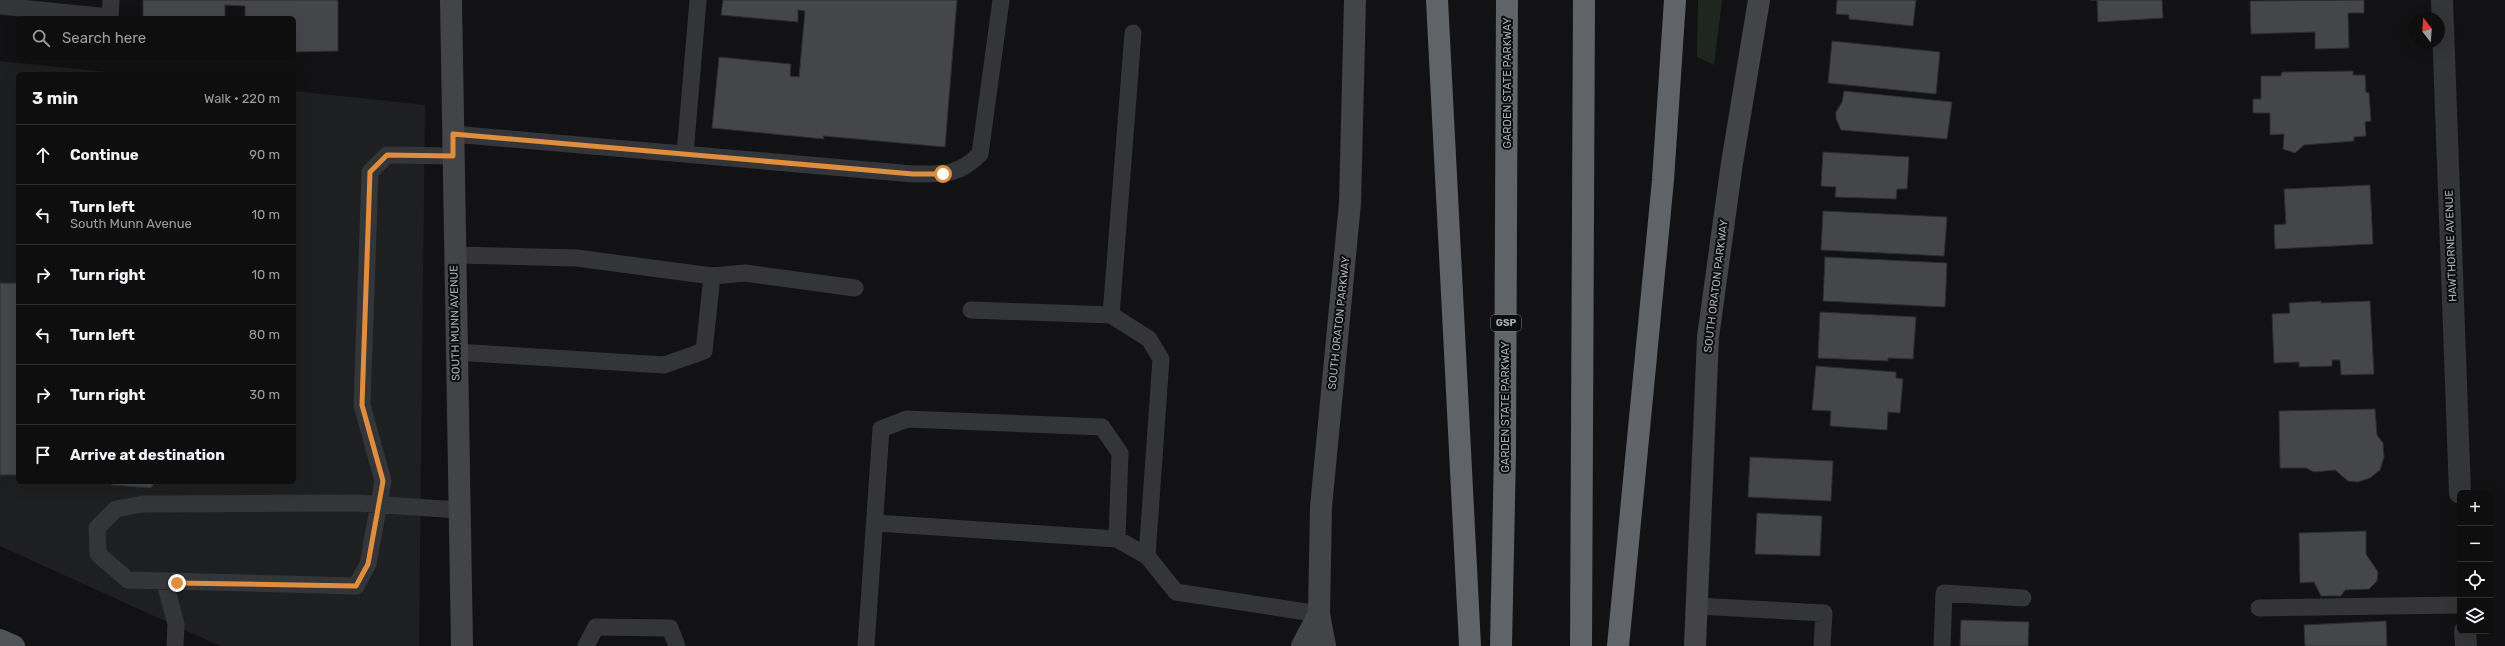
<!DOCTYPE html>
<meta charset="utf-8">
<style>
body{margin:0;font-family:Rubik,sans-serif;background:#1c1c1d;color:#f1f3f6}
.controls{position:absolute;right:12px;bottom:12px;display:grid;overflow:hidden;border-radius:6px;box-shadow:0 4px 16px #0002}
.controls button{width:36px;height:36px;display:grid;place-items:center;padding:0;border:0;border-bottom:1px solid #2e2e2f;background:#0e0e0f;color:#f1f3f6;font:20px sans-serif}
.compass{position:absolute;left:2409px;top:12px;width:36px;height:36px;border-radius:50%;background:#0e0e0f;box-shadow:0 4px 16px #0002;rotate:343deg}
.stop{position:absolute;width:12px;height:12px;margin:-9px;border:3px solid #e08e3d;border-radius:50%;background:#fff}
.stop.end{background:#e08e3d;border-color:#fff;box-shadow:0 1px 4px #0008}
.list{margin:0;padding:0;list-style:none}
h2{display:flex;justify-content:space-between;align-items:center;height:52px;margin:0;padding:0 16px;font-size:17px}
h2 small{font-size:13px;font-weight:400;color:#9b9c9e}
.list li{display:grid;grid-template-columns:26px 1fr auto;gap:12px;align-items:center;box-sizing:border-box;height:60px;padding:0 16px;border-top:1px solid #2e2e2f}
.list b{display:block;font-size:15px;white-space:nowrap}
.list p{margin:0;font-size:13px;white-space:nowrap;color:#9b9c9e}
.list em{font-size:13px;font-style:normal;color:#9b9c9e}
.icon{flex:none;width:22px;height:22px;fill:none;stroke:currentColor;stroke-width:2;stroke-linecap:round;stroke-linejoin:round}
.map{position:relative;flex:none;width:2505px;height:646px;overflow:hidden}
.search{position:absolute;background:#0e0e0f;box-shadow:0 4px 16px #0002;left:16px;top:16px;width:280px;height:44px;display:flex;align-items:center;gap:10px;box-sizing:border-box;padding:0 14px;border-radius:6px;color:#9b9c9e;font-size:15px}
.panel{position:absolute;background:#0e0e0f;box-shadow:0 4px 16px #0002;left:16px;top:72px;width:280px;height:412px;border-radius:6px}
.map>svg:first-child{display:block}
.built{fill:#1e1f20}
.green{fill:#1f261f}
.building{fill:#444649;stroke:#2c2d2f}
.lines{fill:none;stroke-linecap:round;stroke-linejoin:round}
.lane{stroke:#343538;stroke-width:17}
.street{stroke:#343538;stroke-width:22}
.secondary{stroke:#424448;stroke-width:22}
.primary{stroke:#505357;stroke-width:22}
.highway{stroke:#606469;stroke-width:22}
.route{stroke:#e08e3d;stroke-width:5}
.labels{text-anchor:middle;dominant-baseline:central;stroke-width:4;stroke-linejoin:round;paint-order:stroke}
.shield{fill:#0d0d0e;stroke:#777c82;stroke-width:1}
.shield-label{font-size:10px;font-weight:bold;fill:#a5acb3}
.street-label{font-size:11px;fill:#a5acb3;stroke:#0d0d0e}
</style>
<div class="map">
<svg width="2505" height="646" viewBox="0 0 2505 646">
<rect width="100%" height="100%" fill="#121214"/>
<path class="built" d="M0,61L126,74H18V482H294V91L425,105L419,646H220L0,546Z"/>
<path class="green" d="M1698,0H1722L1714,65L1697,57Z"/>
<path class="building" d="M143,0H338V51L294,52V18H245V6L225,5V18H143Z
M723,0H957L945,147L823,136L824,139L712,128L719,57L791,64L790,76L799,77L805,11L798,10V22L721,15Z
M1837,0H1916L1913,26L1849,19V15L1836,14Z
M2090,0H2162L2163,18L2098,22L2097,0Z
M2364,0V13H2348L2349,48L2315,49V32L2251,34L2250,1Z
M1832,41L1940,52L1936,94L1828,83Z
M2353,71V75H2365L2366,92L2369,93L2371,121L2365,122L2366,136L2354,137V141L2304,145L2295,153L2283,149L2284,134L2270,135V113H2253V99H2261V76H2281L2282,72Z
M1844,91L1952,102L1947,139L1841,130L1836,119V112L1842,102Z
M1823,152L1909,157L1907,189H1897L1896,199L1835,197L1836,187L1821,186Z
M2370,185L2373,244L2275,249L2274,225L2286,224L2284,189Z
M1823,211L1947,217L1944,256L1821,250Z
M1825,257L1947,263L1945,307L1823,301Z
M0,283H18V475H0Z
M2321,301V303L2370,301L2374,374L2341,375L2340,360H2332V366L2299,367V362L2274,363L2272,314L2290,313L2289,303Z
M1820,312L1916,317L1913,359L1888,358V361L1818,358Z
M1816,366L1896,372V378L1903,379L1900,413L1888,412L1887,430L1830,426L1831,411L1812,410Z
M2375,409L2377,435L2383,443L2384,457L2380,470L2370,478L2358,482L2348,481L2335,470L2314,472L2306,468H2280L2279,411Z
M1750,457L1833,461L1831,501L1748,497Z
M110,482H155L151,488L111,485Z
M1757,513L1822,516L1820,556L1755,554Z
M2366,531V554L2378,572L2377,581L2369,589L2345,590L2341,596H2321L2314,582L2300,583L2299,533Z
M1961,620L2029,622L2028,646H1960Z
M2386,621L2387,646H2305L2304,625Z"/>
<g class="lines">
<path class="lane" d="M0,6L110,17L111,0
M453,134L913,174C943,174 958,176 980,154L1001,0
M685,154L698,0
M453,156L387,155L370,172L362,405L383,481L368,564L356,586L128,580L98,554L97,528L116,509L143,504L357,503L458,510
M454,255L577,258L712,276L745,273L855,288
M971,310L1111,315L1149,339L1161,359L1147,556L1176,592L1319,614
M1111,315L1133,33
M456,352L664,365L704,351L712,276
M876,523L1117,539L1147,556
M165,583L176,624L175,646
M1697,606L1824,613L1822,646
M2259,608L2460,605
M586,646L596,627L670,628L677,646
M866,646L881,429L907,419L1102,427L1120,453L1117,539
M1942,646L1944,593L2023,598"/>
<path class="street" d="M2442,0L2460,493
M2465,631L2466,646"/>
<path class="secondary" d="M451,0L462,646
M1302,646L1319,614
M1325,646L1319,614L1321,507L1350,203L1355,0
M1695,646L1708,337L1732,163L1759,0"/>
<path class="primary" d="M0,640L14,646"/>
<path class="highway" d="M1437,0L1470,646
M1501,646L1505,452L1507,0
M1581,646L1584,0
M1618,646L1663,180L1675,0"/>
</g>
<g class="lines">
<path class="route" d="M177,583L356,586L368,564L383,481L362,405L370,172L387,155L453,156V134L913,174H943"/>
</g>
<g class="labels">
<rect class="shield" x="1491" y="315" width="30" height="16" rx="3"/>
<g class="shield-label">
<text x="1506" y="323">GSP</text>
</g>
<g class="street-label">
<text transform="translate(1507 83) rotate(-90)">GARDEN STATE PARKWAY</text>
<text transform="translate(2451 246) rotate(-92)">HAWTHORNE AVENUE</text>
<text transform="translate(1716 286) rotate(-83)">SOUTH ORATON PARKWAY</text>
<text transform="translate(455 323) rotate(-91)">SOUTH MUNN AVENUE</text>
<text transform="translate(1339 323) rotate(-84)">SOUTH ORATON PARKWAY</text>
<text transform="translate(1505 407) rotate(-90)">GARDEN STATE PARKWAY</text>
</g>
</g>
</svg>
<div class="controls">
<button>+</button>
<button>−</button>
<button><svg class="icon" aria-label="locate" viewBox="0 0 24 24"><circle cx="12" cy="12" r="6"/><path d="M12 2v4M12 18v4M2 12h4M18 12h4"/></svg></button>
<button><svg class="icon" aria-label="layers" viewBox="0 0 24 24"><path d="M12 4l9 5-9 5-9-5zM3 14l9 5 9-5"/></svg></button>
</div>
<svg class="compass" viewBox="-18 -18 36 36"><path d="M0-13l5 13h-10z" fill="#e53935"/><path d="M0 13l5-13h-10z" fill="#9b9c9e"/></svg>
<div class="stop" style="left:943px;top:174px"></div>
<div class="stop end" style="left:177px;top:583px"></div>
<div class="search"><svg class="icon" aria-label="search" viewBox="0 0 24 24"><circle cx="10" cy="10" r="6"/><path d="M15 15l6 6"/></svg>Search here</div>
<section class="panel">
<h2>3 min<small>Walk · 220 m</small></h2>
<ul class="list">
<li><svg class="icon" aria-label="ahead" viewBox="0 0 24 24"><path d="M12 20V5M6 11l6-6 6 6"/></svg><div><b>Continue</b></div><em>90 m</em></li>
<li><svg class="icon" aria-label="left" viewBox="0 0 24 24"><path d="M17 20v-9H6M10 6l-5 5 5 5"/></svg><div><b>Turn left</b><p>South Munn Avenue</p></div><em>10 m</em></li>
<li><svg class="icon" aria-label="right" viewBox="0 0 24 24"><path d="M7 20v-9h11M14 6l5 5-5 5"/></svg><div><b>Turn right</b></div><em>10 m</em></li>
<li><svg class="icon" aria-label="left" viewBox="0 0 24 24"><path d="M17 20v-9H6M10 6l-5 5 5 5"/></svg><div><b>Turn left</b></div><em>80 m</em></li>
<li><svg class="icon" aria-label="right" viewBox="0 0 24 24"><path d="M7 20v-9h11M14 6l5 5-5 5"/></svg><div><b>Turn right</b></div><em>30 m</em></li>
<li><svg class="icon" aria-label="arrive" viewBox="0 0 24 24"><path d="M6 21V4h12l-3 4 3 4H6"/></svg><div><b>Arrive at destination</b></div></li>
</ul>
</section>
</div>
